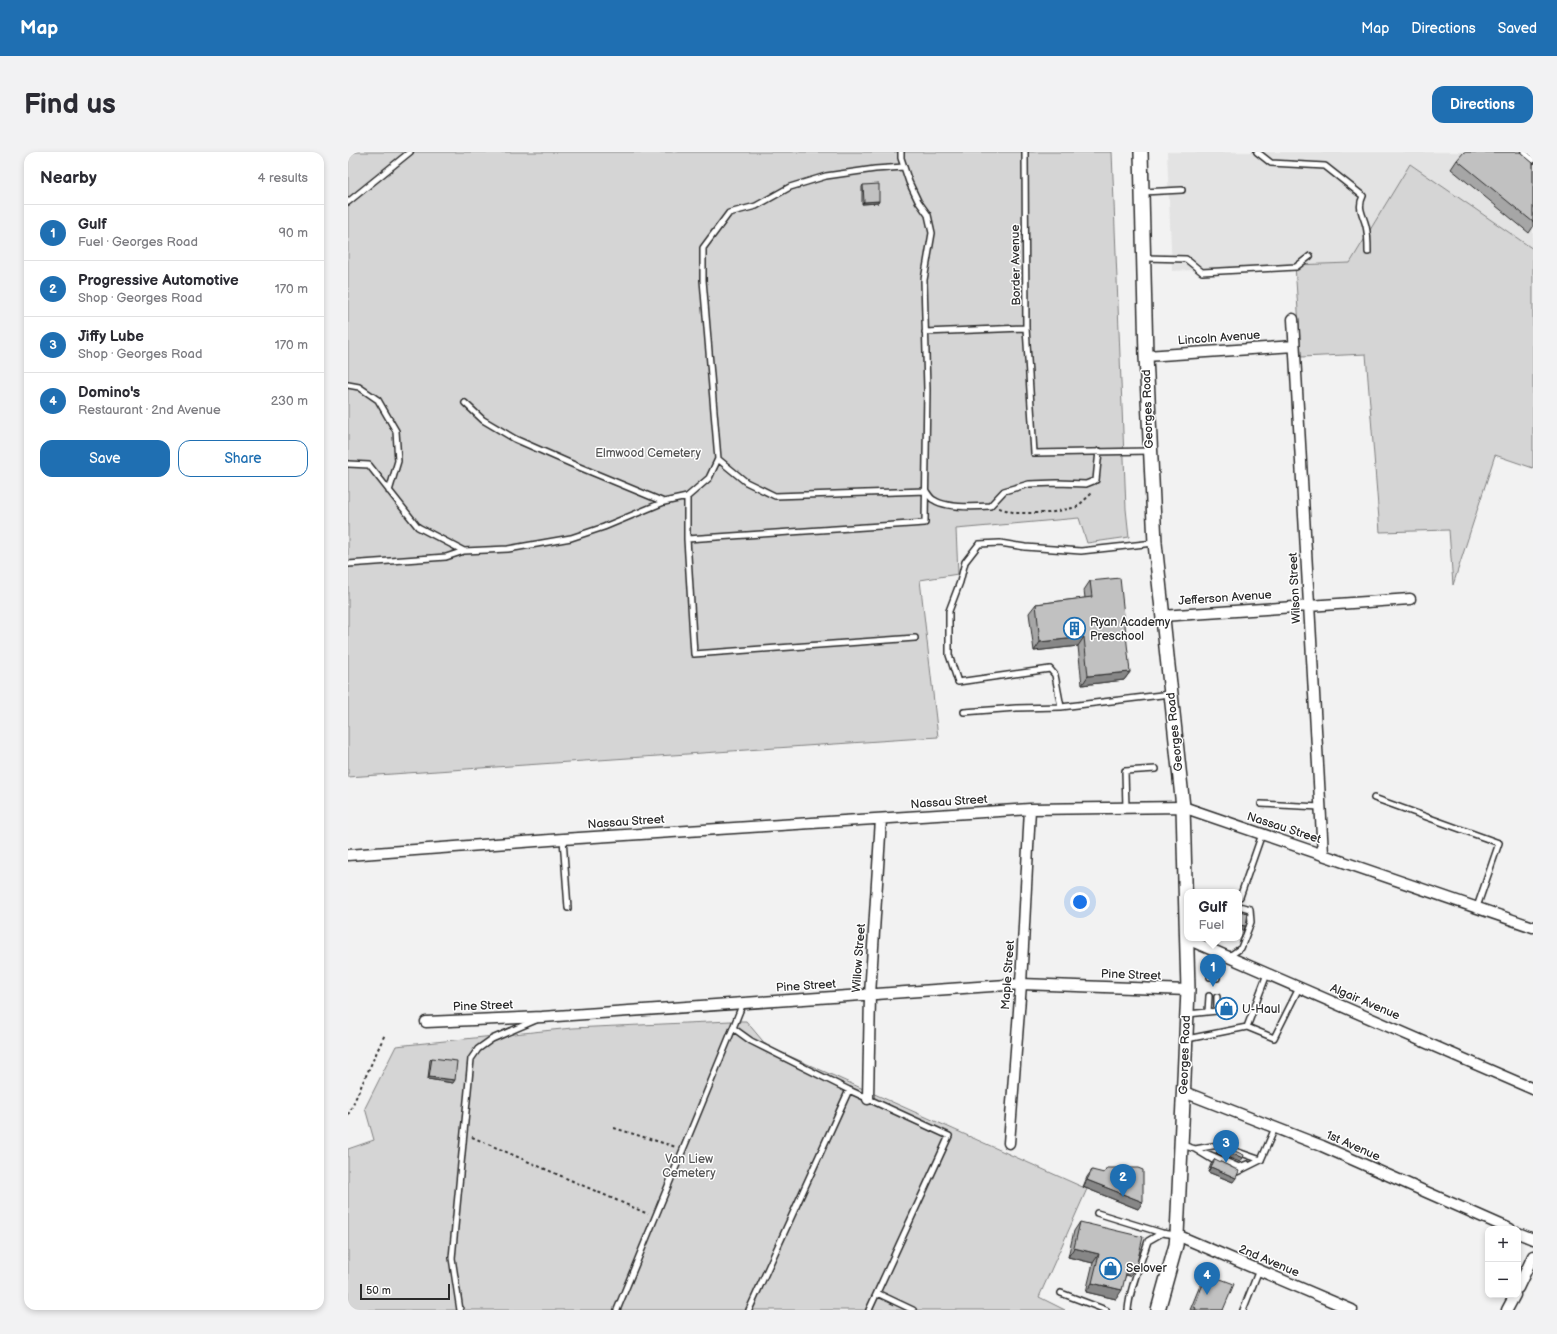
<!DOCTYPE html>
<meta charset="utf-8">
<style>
body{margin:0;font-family:"Balsamiq Sans",sans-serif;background:#f2f2f3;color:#2b2b33}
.controls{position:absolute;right:12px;bottom:12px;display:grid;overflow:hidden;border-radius:8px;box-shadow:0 2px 6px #0003}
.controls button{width:36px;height:36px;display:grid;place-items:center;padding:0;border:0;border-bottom:1px solid #e1e1e2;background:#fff;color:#2b2b33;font:20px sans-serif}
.scale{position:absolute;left:12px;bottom:10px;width:90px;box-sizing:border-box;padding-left:4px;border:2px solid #2b2b2b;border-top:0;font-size:11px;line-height:14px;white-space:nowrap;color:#2b2b2b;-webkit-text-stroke:3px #fff;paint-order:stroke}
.you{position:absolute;left:732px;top:750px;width:14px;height:14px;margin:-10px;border:3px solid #fff;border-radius:50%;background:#1a73e8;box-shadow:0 0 0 6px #1a73e833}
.badge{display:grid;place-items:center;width:26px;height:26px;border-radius:50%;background:#1f6fb2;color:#fff;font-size:13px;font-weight:700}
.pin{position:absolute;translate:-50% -33px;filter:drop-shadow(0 1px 2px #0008)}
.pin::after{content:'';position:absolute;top:21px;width:14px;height:12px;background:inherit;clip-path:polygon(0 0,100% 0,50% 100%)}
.popup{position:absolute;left:836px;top:737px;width:58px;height:52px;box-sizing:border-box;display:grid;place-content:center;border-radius:8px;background:#fff;filter:drop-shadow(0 1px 3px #0005);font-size:13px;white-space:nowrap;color:#7c7c81}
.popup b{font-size:15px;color:#2b2b33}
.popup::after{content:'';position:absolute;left:50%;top:100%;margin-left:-8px;border:8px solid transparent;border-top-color:#fff}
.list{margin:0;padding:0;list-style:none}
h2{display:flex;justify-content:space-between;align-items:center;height:52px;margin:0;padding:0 16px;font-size:17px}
h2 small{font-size:13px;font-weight:400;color:#7c7c81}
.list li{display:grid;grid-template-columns:26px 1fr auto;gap:12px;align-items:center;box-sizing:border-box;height:56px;padding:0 16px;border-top:1px solid #e1e1e2}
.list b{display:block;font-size:15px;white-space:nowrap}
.list p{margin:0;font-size:13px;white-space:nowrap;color:#7c7c81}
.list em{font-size:13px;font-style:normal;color:#7c7c81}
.actions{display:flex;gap:8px;padding:12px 16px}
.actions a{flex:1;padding:9px 0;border:1px solid #1f6fb2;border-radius:12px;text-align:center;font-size:14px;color:#1f6fb2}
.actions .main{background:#1f6fb2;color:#fff}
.map{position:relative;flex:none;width:1185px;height:1158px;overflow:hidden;border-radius:12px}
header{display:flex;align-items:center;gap:24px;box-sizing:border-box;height:56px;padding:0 20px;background:#1f6fb2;color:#fff}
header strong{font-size:19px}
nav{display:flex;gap:22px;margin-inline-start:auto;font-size:14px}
.intro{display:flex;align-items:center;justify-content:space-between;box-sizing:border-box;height:96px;padding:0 24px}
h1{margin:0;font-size:28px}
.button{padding:10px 18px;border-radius:12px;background:#1f6fb2;color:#fff;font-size:14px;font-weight:700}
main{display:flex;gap:24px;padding:0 24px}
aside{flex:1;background:#fff;border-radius:12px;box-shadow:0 2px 6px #0003}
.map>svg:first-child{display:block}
.built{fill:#e3e3e3}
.green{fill:#d5d5d5;stroke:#808080}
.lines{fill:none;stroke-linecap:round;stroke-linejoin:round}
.service-casing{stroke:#2b2b2b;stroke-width:8}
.minor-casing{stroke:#2b2b2b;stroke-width:13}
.tertiary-casing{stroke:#2b2b2b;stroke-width:16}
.path{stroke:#2b2b2b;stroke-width:2;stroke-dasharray:3 3;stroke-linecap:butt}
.service{stroke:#fff;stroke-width:5}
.minor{stroke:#fff;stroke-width:10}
.tertiary{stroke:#fff;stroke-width:13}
.wall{fill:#a6a6a6;stroke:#2b2b2b}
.shaded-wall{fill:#878787;stroke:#2b2b2b}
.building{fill:#c1c1c1;stroke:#2b2b2b}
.labels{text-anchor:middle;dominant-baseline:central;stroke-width:3;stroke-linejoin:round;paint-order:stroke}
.street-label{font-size:12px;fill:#2b2b2b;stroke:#fff}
.park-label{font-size:12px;fill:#565656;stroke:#fff}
.poi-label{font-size:12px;fill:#2b2b2b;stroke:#fff;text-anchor:start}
</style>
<header>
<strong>Map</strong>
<nav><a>Map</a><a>Directions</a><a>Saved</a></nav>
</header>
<div class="intro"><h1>Find us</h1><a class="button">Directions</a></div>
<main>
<aside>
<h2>Nearby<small>4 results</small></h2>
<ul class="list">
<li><span class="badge">1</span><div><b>Gulf</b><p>Fuel · Georges Road</p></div><em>90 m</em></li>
<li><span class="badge">2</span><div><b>Progressive Automotive</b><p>Shop · Georges Road</p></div><em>170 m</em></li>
<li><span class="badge">3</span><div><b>Jiffy Lube</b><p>Shop · Georges Road</p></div><em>170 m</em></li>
<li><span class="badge">4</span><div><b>Domino's</b><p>Restaurant · 2nd Avenue</p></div><em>230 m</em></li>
</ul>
<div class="actions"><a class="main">Save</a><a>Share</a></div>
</aside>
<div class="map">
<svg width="1185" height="1158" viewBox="0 0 1185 1158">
<rect width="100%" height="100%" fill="#f2f2f2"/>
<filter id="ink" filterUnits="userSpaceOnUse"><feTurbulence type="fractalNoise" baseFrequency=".025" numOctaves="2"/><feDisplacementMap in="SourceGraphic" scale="8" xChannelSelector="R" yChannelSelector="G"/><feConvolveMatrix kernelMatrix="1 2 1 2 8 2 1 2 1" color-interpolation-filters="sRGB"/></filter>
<g filter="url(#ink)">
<path class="built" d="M819,0H1185V97L1062,12L1002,111L824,119Z"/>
<path class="green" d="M0,0H764L778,357L781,385L739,391L731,366L608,377L610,422L572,428L590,585L0,625Z
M1062,12L1185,97V316L1147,303L1105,433L1101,378L1032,380L1018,202L953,205L947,113L1002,111Z
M383,869H398L419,894L739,1037L691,1145L717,1158H0V997L26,988L17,956L48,894L224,876Z"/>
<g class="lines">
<defs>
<path id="service" d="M677,0L678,176L686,301L802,299
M909,0L923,11L977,14L1015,44C1009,56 1015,62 1018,74C1020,82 1020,92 1020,100
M1176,0L1185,8
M556,15L527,17L478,24L442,35L408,54L381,61L355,96V128L370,307L361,326L339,345V387L346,502L567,486
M795,40L834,38
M0,50L62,0
M797,106L838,107L854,120L948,115L962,104
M577,180L678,176
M0,233L11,235L30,248L48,279L50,309L41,339
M117,251L135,268L167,287L224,312L316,350L339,345
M370,307L398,330L427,344L578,339C580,342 583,347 586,348C598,356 628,355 642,354L656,339L681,332L709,331L738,332L748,328L751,299
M0,312L21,313L70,375L116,399L160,397L223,386L256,375L316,350
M339,387L577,371L579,238L576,128L584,81L580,63L570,49L561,30L553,6V0
M0,412L98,405L116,399
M713,555L707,523L702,517L610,530L601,503V459L612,430L617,410L631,392L652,391L677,395L733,399L806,391
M616,560L668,556L713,555L822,542
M1026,646L1151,691L1129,755
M913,652L972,655
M778,656L777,619L808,617
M215,687L220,756
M892,745L914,682
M880,805L893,796L903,770L902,757L891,754
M866,818L867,799
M862,825V818H870L869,826
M395,851L385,876L403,889L501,938L601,984L521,1158
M860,860L861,844
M840,862L869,859V845
M899,875L919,822
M839,887L899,875L926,886L951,836
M834,993L847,997L870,993L913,1008L927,976
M847,997L870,1011
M858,1001L891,1015L899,1012
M885,1018L889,1020L913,1008
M749,1061L814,1081
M529,1141L565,1158
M713,1141L758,1158
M112,1158L104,1106L123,907L130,897L144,887L188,868
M269,1158L385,876
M401,1158L501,938
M780,1158C782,1135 793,1111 800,1089L814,1081L828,1083
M895,1158L911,1118"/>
<path id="minor" d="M945,167L975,702
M798,204L946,194
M814,464L1062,447
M0,703L215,687L682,657L835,655L1185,775
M839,787L1185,937
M78,870L194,865L673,832L840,838
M836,940L974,994L1162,1077
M520,947L522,843L533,667
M661,991L673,832L682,657
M1170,1081L1185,1087
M829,1083L1004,1158
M1170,1136L1185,1104
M1159,1158L1167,1143"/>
<path id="tertiary" d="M793,0L798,204L807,391L835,655L840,838L829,1083L828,1093L810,1158"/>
</defs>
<use href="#service" class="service-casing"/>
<use href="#minor" class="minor-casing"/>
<use href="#tertiary" class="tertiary-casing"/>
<path class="path" d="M651,356L668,361H701L729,355L743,342L744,339
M0,963L37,882
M266,976L328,995
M124,985L300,1062"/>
<use href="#service" class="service"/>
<use href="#minor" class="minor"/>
<use href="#tertiary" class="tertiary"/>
</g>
<path class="wall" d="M1109,8L1185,11V75L1181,81L1103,17Z
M515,33L531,49L530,51L514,52V35Z
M742,429L782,520L776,528L734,533L730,494L686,499L681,461L688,452L737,446L736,438Z
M84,906L105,931L80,927L82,908Z
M867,1007L885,1030L860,1020L863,1012Z
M744,1018L790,1057L735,1035L739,1025Z
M732,1070L782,1124L778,1123L768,1147L738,1140L745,1111L720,1105L726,1079Z
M859,1122L875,1158H842L853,1131Z"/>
<path class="shaded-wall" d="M531,49L530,51L514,52L516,50Z
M736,485L730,494L686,499L692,490Z
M782,520L776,528L734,533L740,524Z
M891,773L898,774L895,779L891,778Z
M81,925L107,928L105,931L80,927Z
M871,996L895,1006L892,1010L868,1001Z
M863,1015L888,1026L885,1030L860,1020Z
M739,1028L795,1050L790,1057L735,1035Z
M726,1096L751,1102L745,1111L720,1105Z
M780,1113L788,1115L782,1124L774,1122Z
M744,1131L774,1138L768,1147L738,1140Z"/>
<path class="building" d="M1116,0H1172L1185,11V70L1109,8Z
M531,32V49L516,50L515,33Z
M772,426L782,520L740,524L736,485L692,490L688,452L744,445L742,429Z
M891,759L900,761L898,774L891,773Z
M84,906L109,909L107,928L81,925Z
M873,993L896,1003L895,1006L871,996Z
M867,1007L891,1019L888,1026L863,1015Z
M759,1016H790L795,1018V1050L739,1028L744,1018L756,1021Z
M732,1070L795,1085L788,1115L780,1113L774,1138L744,1131L751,1102L726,1096Z
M859,1122L886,1132L875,1158H847L848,1156L846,1155Z"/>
</g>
<defs>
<symbol id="building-ring" viewBox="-11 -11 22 22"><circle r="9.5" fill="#fff" stroke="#1f6fb2" stroke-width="1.5"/><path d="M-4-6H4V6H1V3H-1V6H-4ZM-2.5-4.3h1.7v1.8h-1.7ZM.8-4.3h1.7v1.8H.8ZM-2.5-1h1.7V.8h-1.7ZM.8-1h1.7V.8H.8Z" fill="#1f6fb2"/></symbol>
<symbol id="shop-ring" viewBox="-11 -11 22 22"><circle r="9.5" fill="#fff" stroke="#1f6fb2" stroke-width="1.5"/><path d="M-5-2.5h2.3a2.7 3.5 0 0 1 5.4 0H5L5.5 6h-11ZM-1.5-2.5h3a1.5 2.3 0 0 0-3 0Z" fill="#1f6fb2"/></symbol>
</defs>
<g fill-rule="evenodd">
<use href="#building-ring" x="714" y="464" width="25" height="25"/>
<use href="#shop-ring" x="866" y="844" width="25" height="25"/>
<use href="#shop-ring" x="750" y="1104" width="25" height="25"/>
</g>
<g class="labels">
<g class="street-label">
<text transform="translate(668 113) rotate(-91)">Border Avenue</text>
<text transform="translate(871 186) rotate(-4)">Lincoln Avenue</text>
<text transform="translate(800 257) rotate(-92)">Georges Road</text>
<text transform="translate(947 436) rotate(-93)">Wilson Street</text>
<text transform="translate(877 446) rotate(-4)">Jefferson Avenue</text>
<text transform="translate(827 580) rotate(-96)">Georges Road</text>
<text transform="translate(601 650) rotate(-4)">Nassau Street</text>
<text transform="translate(278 670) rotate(-4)">Nassau Street</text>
<text transform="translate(936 676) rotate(18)">Nassau Street</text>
<text transform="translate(511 806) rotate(-86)">Willow Street</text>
<text transform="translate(660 823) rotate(-86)">Maple Street</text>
<text transform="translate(783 823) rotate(2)">Pine Street</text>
<text transform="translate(458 834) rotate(-4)">Pine Street</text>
<text transform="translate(1017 850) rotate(23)">Algair Avenue</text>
<text transform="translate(135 854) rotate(-2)">Pine Street</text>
<text transform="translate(837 903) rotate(-88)">Georges Road</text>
<text transform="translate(1005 994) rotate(24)">1st Avenue</text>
<text transform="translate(921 1109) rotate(23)">2nd Avenue</text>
</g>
<g class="park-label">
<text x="300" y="301">Elmwood Cemetery</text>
<text x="341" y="1007">Van Liew<tspan x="341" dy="14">Cemetery</tspan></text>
</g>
<g class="poi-label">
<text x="742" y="470">Ryan Academy<tspan x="742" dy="14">Preschool</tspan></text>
<text x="894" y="857">U-Haul</text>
<text x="778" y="1116">Selover</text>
</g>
</g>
</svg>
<div class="controls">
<button>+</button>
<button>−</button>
</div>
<div class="scale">50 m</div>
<div class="you"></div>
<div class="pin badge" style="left:865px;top:835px">1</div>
<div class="popup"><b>Gulf</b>Fuel</div>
<div class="pin badge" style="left:775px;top:1045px">2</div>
<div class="pin badge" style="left:878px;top:1011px">3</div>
<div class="pin badge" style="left:859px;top:1143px">4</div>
</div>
</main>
